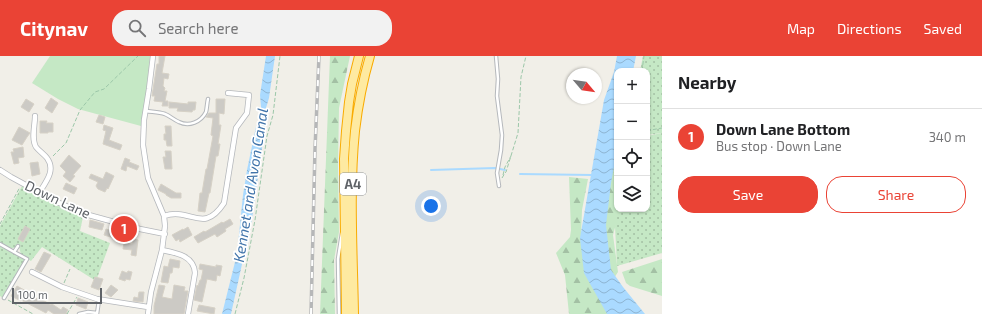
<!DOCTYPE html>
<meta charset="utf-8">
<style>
body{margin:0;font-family:"Exo 2",sans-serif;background:#f2f2f2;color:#202124}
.controls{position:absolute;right:12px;top:12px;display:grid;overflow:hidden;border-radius:8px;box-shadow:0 1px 3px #0004}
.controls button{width:36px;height:36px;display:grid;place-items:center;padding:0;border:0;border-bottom:1px solid #e0e0e0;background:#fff;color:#202124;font:20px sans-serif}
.compass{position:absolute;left:566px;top:12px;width:36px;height:36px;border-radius:50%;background:#fff;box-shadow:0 1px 3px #0004;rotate:119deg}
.scale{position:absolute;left:12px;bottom:10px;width:90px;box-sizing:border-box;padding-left:4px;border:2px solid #5f6368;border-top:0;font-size:11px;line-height:14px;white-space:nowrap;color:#5f6368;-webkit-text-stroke:3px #fff;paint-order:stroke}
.you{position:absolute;left:431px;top:150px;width:14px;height:14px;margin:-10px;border:3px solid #fff;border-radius:50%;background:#1a73e8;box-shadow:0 0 0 6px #1a73e833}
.badge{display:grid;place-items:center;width:26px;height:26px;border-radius:50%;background:#ea4335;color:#fff;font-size:13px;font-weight:700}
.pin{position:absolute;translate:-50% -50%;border:2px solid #fff;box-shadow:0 1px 4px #0006}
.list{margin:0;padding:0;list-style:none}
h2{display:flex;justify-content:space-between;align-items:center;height:52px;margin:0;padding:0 16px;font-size:17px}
h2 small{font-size:13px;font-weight:400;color:#757577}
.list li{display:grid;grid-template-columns:26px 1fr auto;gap:12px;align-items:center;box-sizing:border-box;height:56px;padding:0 16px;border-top:1px solid #e0e0e0}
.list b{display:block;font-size:15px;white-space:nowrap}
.list p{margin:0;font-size:13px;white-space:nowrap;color:#757577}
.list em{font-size:13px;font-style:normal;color:#757577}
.actions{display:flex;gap:8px;padding:12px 16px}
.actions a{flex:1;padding:9px 0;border:1px solid #ea4335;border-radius:16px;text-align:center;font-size:14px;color:#ea4335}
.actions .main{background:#ea4335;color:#fff}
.icon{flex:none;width:22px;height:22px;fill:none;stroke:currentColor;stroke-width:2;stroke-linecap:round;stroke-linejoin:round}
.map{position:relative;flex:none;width:662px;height:258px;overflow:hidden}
header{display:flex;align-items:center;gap:24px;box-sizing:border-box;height:56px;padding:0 20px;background:#ea4335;color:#fff}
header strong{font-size:19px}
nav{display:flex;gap:22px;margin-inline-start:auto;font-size:14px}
.search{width:280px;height:36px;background:#f2f2f2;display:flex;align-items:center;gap:10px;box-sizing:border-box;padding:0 14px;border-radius:16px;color:#757577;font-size:15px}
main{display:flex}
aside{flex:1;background:#fff}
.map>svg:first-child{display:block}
.grass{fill:#c5e8c5}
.forest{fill:url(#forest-firs)}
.park{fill:url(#park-dots)}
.water{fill:url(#water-waves)}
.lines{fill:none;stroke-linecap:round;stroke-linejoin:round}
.stream{stroke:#aadaff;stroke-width:2}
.building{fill:#cccac5;stroke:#d6d1c6}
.service-casing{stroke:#b5b8bc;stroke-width:4.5}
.minor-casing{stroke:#b5b8bc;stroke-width:6}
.trunk-casing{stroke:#f9ab00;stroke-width:10}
.path{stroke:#9cc7a9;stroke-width:1;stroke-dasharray:4 2;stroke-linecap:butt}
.service{stroke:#fff;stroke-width:2.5}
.minor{stroke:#fff;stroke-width:4.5}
.trunk{stroke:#feeaa1;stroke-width:8}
.rail-casing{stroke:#b6b7b8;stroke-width:3.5}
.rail{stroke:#fff;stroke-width:2;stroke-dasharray:6;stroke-linecap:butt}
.labels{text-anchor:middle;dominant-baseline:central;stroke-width:3.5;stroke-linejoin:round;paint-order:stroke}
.shield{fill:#fff;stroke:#8f9295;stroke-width:1}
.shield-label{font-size:13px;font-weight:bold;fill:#5f6368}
.street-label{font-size:14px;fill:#5f6368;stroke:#fff}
.water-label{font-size:15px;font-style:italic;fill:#4174aa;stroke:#fff}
</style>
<header>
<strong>Citynav</strong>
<div class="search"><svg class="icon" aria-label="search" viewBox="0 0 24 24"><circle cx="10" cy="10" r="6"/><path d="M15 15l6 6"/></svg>Search here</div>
<nav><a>Map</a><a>Directions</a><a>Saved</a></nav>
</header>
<main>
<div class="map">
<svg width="662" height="258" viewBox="0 0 662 258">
<defs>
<pattern id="forest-firs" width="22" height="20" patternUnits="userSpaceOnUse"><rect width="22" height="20" fill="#c5e8c5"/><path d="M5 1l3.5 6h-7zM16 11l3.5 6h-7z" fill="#a3c0a4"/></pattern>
<pattern id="park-dots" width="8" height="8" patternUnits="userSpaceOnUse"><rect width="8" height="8" fill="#c5e8c5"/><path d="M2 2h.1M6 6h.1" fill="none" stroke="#a3c0a4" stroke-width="1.8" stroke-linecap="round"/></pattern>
<pattern id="water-waves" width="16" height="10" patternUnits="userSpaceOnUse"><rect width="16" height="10" fill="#aadaff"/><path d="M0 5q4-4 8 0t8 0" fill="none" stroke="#8eb4d2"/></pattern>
</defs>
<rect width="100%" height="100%" fill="#f1efe8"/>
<path class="grass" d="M50,0H150L148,27L141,70L78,53L58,43L32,27Z"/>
<path class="forest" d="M330,0H350L339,52L338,110L339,176L334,204L335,258H320Z
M617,71V153H619V157L613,179L618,216L612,225L602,196Z
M569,121L588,123L582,154L581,180L618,258H569L565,219L556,197L570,181L571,174Z
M662,203V240L630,230L626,227L622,216Z"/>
<path class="park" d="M643,0H662V77L647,79V15H640Z
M662,77V197L617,210L615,170L617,153H647V80Z
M22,130C42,142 61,152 83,161L80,175L110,187L96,225L42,191L31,205L21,199L19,190L17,189L14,192H10L0,186V170Z
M0,190L26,204L3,242L0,240Z"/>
<path class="water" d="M266,0H275L269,42L266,52L264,78L252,163L231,258H222L237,198L243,139L247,114L256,71L259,64L261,51L260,39Z
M617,0H636L633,15H617V95L611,127L606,169L611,214L623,231L645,258H607L584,217L580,182L604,44L614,16Z"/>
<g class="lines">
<path class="stream" d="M431,114L495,112L505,114
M520,118L592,119"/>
</g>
<path class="building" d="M159,0H165L162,17L169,18L168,23L164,22L163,30L165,32L164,35H167L165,45H168V50H162L163,46L154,45L155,40H152L157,8H159Z
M51,42L58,47L52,57L45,52Z
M26,43L34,48L29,56L21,51Z
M216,43H225L224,58L219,57V69H221L218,88H220L218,100H216L210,137H209L205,156L198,155L200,137H202L206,113H207L213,80L211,79L213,62L206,61L209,57H216Z
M169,46L188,48V46H196L195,54H193L192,56L177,55L178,52H169Z
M99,59L105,61L103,68L96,66Z
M40,65H47L46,67H53V76H48V77H40Z
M104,69L113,72L109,84L122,89L120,94L103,88L106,75L103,74Z
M165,70H171L172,90H167L166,84H164V78H166Z
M19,71L30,77L27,81L22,89L12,84Z
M23,91L24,101L18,102L19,107L14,108L11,96H14L13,93Z
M165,95H171L172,113H165L163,101H166Z
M69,99L81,110L73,119L75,120L70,126L63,120L66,116L60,110Z
M125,102L130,104L129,106L139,110L137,114L127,110L126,115L121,113Z
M38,106L40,118L32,120L30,107Z
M106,116L114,120L108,133L107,132L105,136L98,133L96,130L98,126L89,122L91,118L103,123Z
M66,127L77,132L74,138L63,133Z
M161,128L176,137H181V142H171L166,139V138L158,134Z
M230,163L233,168L225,173L226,175L217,181L215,178L198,187L194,181L204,175L205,176L222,166L223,167Z
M90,164L104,168L102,174L89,171Z
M25,170L30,173L23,186L18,183Z
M188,171L192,179L180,186L179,183L176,185L172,179L183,173V174Z
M106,173L118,177L117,183L104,179Z
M133,183L138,184L136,200L131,199L132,194L123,193L124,187L132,188Z
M44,196L51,199L41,216L35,213Z
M170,203L180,205L179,212L173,211L172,217H170L168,227L161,226L164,210L168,211Z
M200,208L216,211V209L222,210L220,220L217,219L216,225L207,223L202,246L194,244L197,229L198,230L200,224H201L203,214L199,213Z
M122,215L127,217L128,215L132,216L130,224L126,223L125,225L119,223Z
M95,221L103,223L99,234L91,231Z
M111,229L118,234L111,241L105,237Z
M159,229L165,230L162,241L172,243L174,229L185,231L184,235H188L184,258H154V250Z
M17,230L26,235V236L37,243L38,241L51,249L52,248L61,254L63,251L68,254L66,257L68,258H54L48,254L46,257L21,244V245L11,240Z
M139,236H144L143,246L133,245L134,241L138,242Z
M78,242L88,246L86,253L76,249Z
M199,249L215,252L214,258L197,255Z"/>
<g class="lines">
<defs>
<path id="service" d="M496,0L498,23L497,40L502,79L501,94L497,117L499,130
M146,55C152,56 159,56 165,58C170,60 174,64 179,66C189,71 201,66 206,56C207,52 207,47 208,43
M0,188L14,196L18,190
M4,242L27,203L14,196
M79,258L88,256L97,257
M97,258L99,244
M339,258L338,203L342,177"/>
<path id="minor" d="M35,60C35,69 31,83 36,91C39,95 44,98 47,102C56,114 46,126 39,137
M0,114L11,121L57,146L85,158L140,173L165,178
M164,160C191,151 203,179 224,147L236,72L247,57L249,39L228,37
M162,194C177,197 194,200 195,217L188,258
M32,216L62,231L97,243L148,251
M148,258L151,236L162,194L165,170L164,160L148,122L143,89L144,64L149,33L153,0"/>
<path id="trunk" d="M346,258L344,103L346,75L349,46L352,28L359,0
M354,258C353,198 349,134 355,75C358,50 363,24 370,0"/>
</defs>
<use href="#service" class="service-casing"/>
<use href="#minor" class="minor-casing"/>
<use href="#trunk" class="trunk-casing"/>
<path class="path" d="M642,15L644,0
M647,73L651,74L662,72
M53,100L66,87L80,54L95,36L104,33L138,0
M503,119L505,111L511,100
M502,122L505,117L506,116L518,77L521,21L526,0
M0,168L20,131
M64,227L70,213
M8,244L33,258
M67,258L77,241
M235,258L244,222L255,164L267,80L273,59L280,0"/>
<use href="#service" class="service"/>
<use href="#minor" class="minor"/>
<use href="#trunk" class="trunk"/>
<defs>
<path id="rail" d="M311,258L315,93L319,0"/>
</defs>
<use href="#rail" class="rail-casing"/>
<use href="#rail" class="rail"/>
</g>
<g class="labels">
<rect class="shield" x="340" y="117" width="26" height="22" rx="3"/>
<g class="shield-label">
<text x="353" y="128">A4</text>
</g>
<g class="street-label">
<text transform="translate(58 143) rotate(25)">Down Lane</text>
</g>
<g class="water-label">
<text transform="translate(250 129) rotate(-81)">Kennet and Avon Canal</text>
</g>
</g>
</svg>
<div class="controls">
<button>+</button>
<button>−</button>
<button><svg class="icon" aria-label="locate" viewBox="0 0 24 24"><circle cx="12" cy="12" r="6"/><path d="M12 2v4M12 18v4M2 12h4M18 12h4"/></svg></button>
<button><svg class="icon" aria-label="layers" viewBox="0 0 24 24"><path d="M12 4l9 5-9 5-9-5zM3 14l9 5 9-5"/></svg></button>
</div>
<svg class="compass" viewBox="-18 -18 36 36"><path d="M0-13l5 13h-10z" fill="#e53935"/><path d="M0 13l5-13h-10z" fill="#757577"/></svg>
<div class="scale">100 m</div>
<div class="you"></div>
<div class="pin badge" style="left:124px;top:173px">1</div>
</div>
<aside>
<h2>Nearby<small></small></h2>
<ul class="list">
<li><span class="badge">1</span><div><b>Down Lane Bottom</b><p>Bus stop · Down Lane</p></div><em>340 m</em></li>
</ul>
<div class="actions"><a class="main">Save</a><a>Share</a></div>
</aside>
</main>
